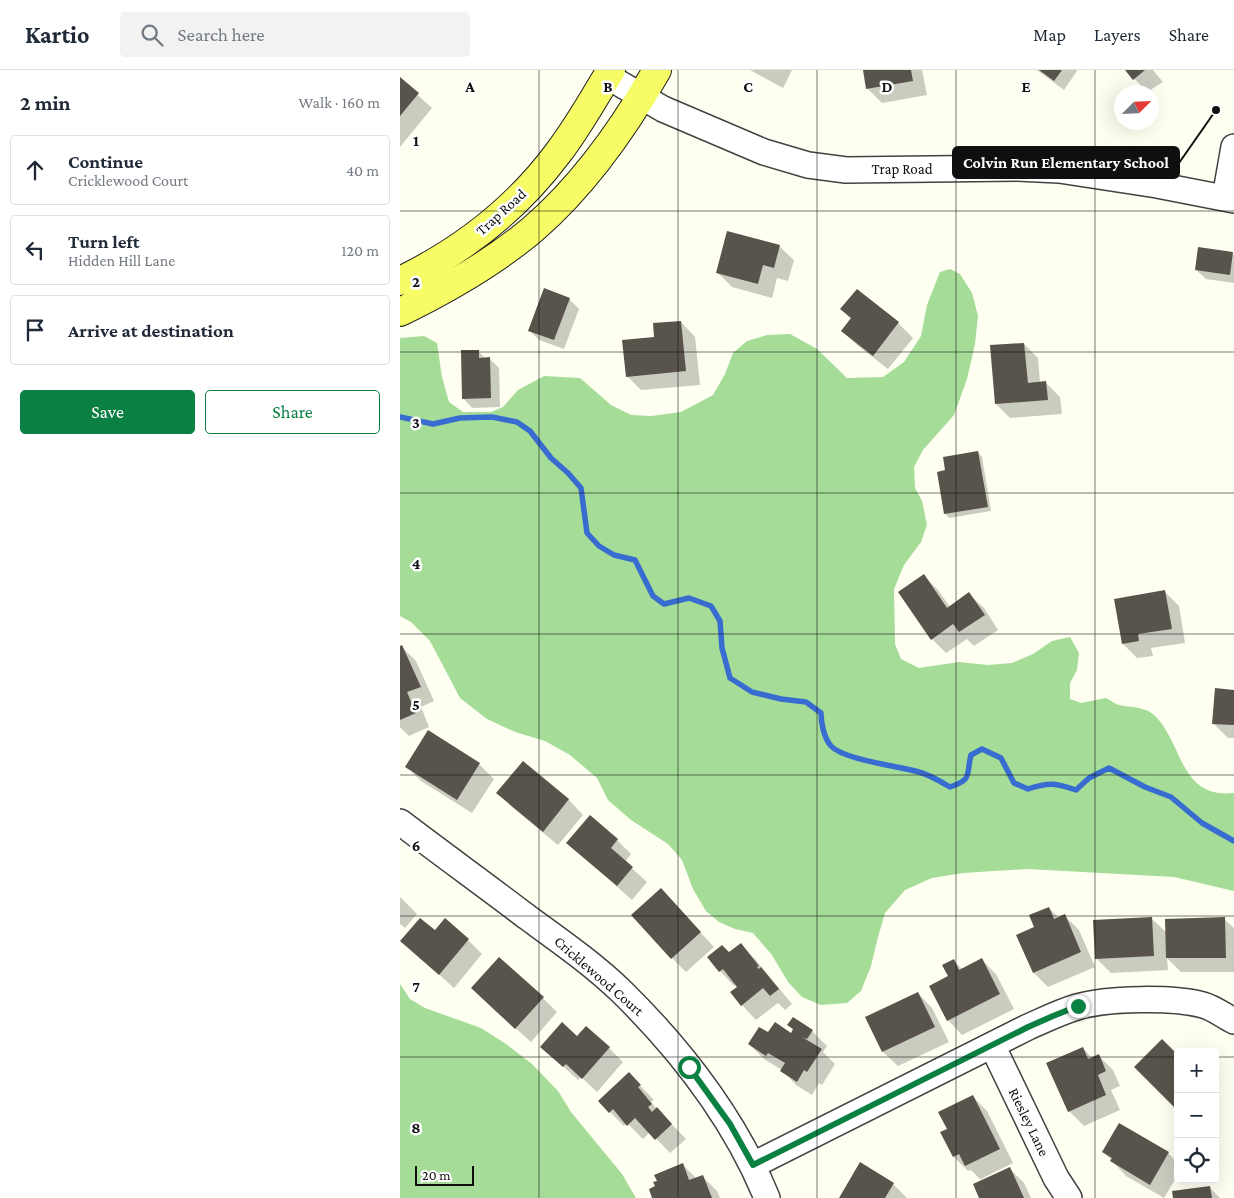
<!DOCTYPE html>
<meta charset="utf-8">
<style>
body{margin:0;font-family:"Crimson Pro",serif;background:#f2f2f3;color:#1f2937}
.controls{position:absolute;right:15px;bottom:15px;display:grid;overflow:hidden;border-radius:5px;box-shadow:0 5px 20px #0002}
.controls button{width:45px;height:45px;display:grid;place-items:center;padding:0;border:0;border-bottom:1px solid #e0e1e3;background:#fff;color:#1f2937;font:25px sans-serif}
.compass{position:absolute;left:714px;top:15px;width:45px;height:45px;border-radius:50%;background:#fff;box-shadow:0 5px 20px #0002;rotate:66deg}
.scale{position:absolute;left:15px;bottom:12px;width:59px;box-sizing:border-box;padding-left:5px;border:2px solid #0f0f0f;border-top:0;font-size:14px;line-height:18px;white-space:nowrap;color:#0f0f0f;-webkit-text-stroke:4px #fff;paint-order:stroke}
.stop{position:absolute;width:15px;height:15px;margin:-11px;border:4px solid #0b8043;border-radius:50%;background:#fff}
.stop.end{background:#0b8043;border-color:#fff;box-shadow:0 1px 5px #0008}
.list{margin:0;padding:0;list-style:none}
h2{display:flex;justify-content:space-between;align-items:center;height:65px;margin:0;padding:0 20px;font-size:21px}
h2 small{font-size:16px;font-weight:400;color:#747a83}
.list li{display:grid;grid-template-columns:32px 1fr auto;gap:15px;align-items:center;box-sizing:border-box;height:70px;margin:0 10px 10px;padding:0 10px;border:1px solid #e0e1e3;border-radius:5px}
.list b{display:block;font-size:19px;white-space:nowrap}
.list p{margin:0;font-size:16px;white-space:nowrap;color:#747a83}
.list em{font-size:16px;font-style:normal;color:#747a83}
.actions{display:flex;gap:10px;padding:15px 20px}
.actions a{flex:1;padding:11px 0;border:1px solid #0b8043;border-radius:5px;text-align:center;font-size:18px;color:#0b8043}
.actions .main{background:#0b8043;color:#fff}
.icon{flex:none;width:28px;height:28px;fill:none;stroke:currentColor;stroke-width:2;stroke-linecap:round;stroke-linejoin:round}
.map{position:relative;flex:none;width:834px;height:1128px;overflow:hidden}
header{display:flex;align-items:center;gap:30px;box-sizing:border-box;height:70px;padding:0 25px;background:#fff;border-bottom:1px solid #e0e1e3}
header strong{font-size:24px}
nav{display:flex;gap:28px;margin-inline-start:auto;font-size:18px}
.search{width:350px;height:45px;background:#f2f2f3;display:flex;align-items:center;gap:12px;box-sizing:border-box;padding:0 18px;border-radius:5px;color:#747a83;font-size:19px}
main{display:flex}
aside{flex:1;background:#fff}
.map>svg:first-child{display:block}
.forest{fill:#a4dc98}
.shadow{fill:#0003}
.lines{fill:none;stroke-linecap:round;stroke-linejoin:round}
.stream{stroke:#396cd0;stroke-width:5.5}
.building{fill:#58534b}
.minor-casing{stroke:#424242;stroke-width:28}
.major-casing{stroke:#202020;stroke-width:30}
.minor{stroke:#fff;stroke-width:25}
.major{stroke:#f7fb65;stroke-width:28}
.route{stroke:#0b8043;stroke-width:6}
.grid{fill:none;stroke:#0f0f0f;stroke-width:1;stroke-opacity:0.55}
.labels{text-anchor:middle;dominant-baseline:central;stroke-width:5;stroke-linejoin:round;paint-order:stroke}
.street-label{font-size:15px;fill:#0f0f0f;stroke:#fff}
.grid-label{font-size:16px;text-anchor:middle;font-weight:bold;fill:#0f0f0f;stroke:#fff;stroke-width:5;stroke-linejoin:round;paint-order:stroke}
.leader{fill:none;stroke:#0f0f0f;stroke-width:2}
.callout-dot{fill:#0f0f0f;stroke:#fff;stroke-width:2}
.callout{fill:#0f0f0f;stroke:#0f0f0f;stroke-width:2}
.callout-label{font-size:16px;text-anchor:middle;font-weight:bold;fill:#fff}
</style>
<header>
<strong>Kartio</strong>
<div class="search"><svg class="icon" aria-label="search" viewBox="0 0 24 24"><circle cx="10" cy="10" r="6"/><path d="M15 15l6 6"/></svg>Search here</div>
<nav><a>Map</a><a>Layers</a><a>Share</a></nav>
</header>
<main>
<aside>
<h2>2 min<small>Walk · 160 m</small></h2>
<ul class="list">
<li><svg class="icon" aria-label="ahead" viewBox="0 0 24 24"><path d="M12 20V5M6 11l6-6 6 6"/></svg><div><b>Continue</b><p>Cricklewood Court</p></div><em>40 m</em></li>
<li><svg class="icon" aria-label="left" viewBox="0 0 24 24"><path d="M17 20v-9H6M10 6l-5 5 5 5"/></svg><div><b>Turn left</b><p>Hidden Hill Lane</p></div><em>120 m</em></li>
<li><svg class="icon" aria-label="arrive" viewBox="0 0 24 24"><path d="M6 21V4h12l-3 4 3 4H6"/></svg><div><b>Arrive at destination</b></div></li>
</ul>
<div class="actions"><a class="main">Save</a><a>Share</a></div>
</aside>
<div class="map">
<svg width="834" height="1128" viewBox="0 0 834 1128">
<rect width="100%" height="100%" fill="#fefff0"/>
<path class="forest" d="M550,199L560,204L572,223L578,246L575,274L567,309L554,345L523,380L514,397L515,418L522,431L527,455L521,472L504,495L494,519L495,574L501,589L519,598L559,592L588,595L612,593L633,584L652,571L670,567L679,583L677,600L670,613V629L681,633L706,628C710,630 715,634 719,635C734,638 747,636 758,649C783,678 782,729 834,723V821L774,807L628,799L563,803L532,808L505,820L485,843L478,867L471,896L461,921L447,933L421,935L402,927L388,912L372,885L353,863L335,859L319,852L306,841L293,819L282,790L268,774L231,750L208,730L197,708L170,685L145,671L115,662L87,649L60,628L30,571L11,552L0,546V268L24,266L37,273L42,307L49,332L63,342H91L103,337L118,320L144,306L180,308L211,335L231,345L251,346L281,342L313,325L325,304L333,283L347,271L367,265L390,264L417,279L447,308L483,307L504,292L521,266L527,235L540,202Z
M0,914L10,929L25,938L81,958L106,974L132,994L158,1021L171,1042L222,1104L236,1128H0Z"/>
<path class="shadow" d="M350,0H392L383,18Z
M464,0H522L527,25L482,33L468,19Z
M637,0H676L677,1L664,20Z
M726,0H753L763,12L747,22Z
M0,9L32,38L0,77Z
M379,176L394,190L388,211L377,208L372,228L332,217L318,203Z
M832,183L834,185V213L806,209L796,200Z
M457,220L498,253L513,268L488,299L457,275L442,261L451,249L442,239Z
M169,229L179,239L164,279L139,270L130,261Z
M281,252L295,267L300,315L241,320L227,306L256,268Z
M624,274L638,288L640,313H646L660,327L662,344L610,348L596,334Z
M78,281L86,289H90L99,298L100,337L72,338L63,328Z
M578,382L582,387L591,441L549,448L545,443L546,401Z
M524,506L538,520L550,537L569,524L584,538L598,560L574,576L567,569L546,583L532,569Z
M765,522L779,536L785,573L751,578L753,586L737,588L723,574Z
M2,577L16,591L34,631L21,637L29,657L9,666L0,657V578Z
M834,621V668H828L813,653Z
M28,662L79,694L94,709L72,743L21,711L7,697Z
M123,692L169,730L183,745L158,775L112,737L98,723Z
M217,770L231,784L225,792L247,812L232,830L168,773Z
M261,820L314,877L286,902L272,888Z
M0,827L17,844L5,858L0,854Z
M649,838L659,848L665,846L679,860L695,897L648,917L634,903L618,865L635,858Z
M751,848L767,863L824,849L834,858V902H781L767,888L768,900L711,903L696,888Z
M35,862L68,870L82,884L54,918L2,871Z
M340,875L355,889L392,934L385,940L378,933L356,950L342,935L338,917L336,914L334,916L320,901L329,883Z
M582,890L596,904L614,939L562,965L548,950L550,907L554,891L563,900Z
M518,923L532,938L549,972L498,996L483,982L467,948Z
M143,928L157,942L131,972L87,933Z
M393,949L412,961L427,976L423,982L435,994L422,1015L419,1013L412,1025L396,1015L382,1000L364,989L349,974L369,964H392L394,960L389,955Z
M177,968L209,978L223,992L197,1022L181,1007L178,1010L142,977Z
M683,978L692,988L698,985L713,1000L720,1016L711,1020L720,1040L684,1056L669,1041Z
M778,987V1039L736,997Z
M229,1004L254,1030L251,1032L257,1039L286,1069L270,1083L250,1062L243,1069L227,1053L224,1056L210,1042Z
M572,1026L587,1041L613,1093L581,1109L582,1111L610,1099L624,1113L631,1128H580L582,1111L571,1100L568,1101L554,1087L542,1063L548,1059Z
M704,1082L768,1083L778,1093V1105L764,1128L726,1106Z
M283,1095L297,1109L303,1107L317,1121L320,1128H254Z
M493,1114L507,1128H440Z
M809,1117L820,1128H774Z"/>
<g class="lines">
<path class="stream" d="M0,347L33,354L60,348L92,347L117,352L130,361L151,388L168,403L181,418L187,463L199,476L214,485L235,490L253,526L264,534L289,528L311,536L320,551L322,578L330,608L352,622L381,629L406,632L421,643C421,653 424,668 431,676C444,690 499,696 519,702C530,705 540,711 550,717C573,709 566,705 571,685L582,679L601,688L614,713L628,719C649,712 656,713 676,720L689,708L709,698L745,717L771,727L802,753L834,771"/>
</g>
<path class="building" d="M463,0H511L513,11L466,19Z
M639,0H662L654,11Z
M725,0H745L733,10Z
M0,7L19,23L0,46Z
M327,161L380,175L374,198L363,195L358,214L316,203Z
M798,177L833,182L830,205L795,200Z
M144,218L170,228L154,270L128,261Z
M457,219L499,252L473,286L441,261L451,248L440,239Z
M281,251L286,301L226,307L222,270L254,267L253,253Z
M624,273L628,313L646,311L648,330L595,334L590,275Z
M61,280H79V288L90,287L91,328L62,329Z
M578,381L588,437L544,444L537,402L545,400L543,387Z
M524,504L547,538L569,522L585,545L559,562L553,554L531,570L498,522Z
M765,520L772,559L738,564L739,571L722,574L714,529Z
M2,575L21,617L7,622L16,643L0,650V576Z
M815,618L834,620V655L812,654Z
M28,660L80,693L57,730L5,697Z
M123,691L169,729L143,762L96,723Z
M190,745L218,769L211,778L233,797L217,816L166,773Z
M261,818L301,862L271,889L231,845Z
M649,837L654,849L665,844L681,882L633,903L616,865L634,857L629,845Z
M752,847L754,886L695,889L693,850Z
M825,847L826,888H766L765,849Z
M20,848L35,860L45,848L69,869L39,905L0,871Z
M341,873L359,896L357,897L359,899L361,897L379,919L370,926L363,918L341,936L330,922L337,917L323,899L319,902L307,887L322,875L329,882Z
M99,887L144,927L115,959L71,918Z
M582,888L600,924L547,951L529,916L548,906L542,895L554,889L559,900Z
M518,922L535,957L482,982L465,947Z
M393,947L413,960L407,969L402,967L422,979L407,1002L404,1000L397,1012L380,1001L385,993L368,983L366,986L348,974L359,957L368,962L375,952L391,963L393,959L387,955Z
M162,952L177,966L186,956L210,977L182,1009L166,994L163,997L140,977Z
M762,969L778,985L776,1039L734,997Z
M683,977L688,989L699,984L706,1001L698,1005L706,1025L668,1042L646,993Z
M229,1002L241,1015L238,1017L252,1034L248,1037L252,1042L257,1037L272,1054L255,1070L235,1048L227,1056L213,1039L209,1043L198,1031Z
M573,1025L600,1079L565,1096L559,1084L553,1087L540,1062L547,1059L538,1042Z
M719,1053L769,1082L750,1115L710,1091L712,1088L702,1082Z
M460,1092L494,1113L485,1128H439Z
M283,1093L289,1110L303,1105L312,1128H252L249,1119L255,1116L253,1112L257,1111L254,1105Z
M610,1097L624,1128H579L573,1114Z
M810,1116L812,1128H773L772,1121Z"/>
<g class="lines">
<defs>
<path id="minor" d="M207,6L263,39L364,82L408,95L446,100L617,98L659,100L757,115L834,130
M825,128L834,77
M0,752C42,784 85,815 127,847C160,871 193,894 222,922C282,981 335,1050 367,1128
M592,975L656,1108L669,1128
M353,1095L628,957C644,950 660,942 677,937C707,928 773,927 803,935C814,938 824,946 834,951"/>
<path id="major" d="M0,211C62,181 117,138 158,83C178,57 194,28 211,0
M0,242C47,219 93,193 133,159C184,115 224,58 257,0"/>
</defs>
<use href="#minor" class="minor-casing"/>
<use href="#major" class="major-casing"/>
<use href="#minor" class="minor"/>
<use href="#major" class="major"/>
</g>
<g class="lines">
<path class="route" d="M289,997L330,1054L353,1095L628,957L653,946L678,936"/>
</g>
<path class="grid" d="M139,0V1128M278,0V1128M417,0V1128M556,0V1128M695,0V1128M0,141H834M0,282H834M0,423H834M0,564H834M0,705H834M0,846H834M0,987H778M815,987H834"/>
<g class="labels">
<g class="street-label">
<text x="502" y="99">Trap Road</text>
<text transform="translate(101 142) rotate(-42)">Trap Road</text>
<text transform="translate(199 906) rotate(41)">Cricklewood Court</text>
<text transform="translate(629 1052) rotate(64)">Riesley Lane</text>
</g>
</g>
<g class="grid-label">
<text x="70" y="22">A</text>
<text x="208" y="22">B</text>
<text x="348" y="22">C</text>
<text x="487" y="22">D</text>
<text x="626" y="22">E</text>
<text x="16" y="76">1</text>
<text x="16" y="217">2</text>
<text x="16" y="358">3</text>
<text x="16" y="499">4</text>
<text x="16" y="640">5</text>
<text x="16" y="781">6</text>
<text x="16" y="922">7</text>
<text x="16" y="1063">8</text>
</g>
<path class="leader" d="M816 40L779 93"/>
<circle class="callout-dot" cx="816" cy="40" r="5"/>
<rect class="callout" x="553" y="77" width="226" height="31" rx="5"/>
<g class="callout-label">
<text x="666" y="98">Colvin Run Elementary School</text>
</g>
</svg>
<div class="controls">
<button>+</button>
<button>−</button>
<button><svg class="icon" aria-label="locate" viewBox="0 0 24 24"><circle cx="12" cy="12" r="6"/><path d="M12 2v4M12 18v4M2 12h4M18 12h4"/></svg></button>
</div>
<svg class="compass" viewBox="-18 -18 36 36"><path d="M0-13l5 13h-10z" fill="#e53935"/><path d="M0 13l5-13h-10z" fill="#747a83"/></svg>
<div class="scale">20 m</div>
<div class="stop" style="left:289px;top:997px"></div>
<div class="stop end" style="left:678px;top:936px"></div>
</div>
</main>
